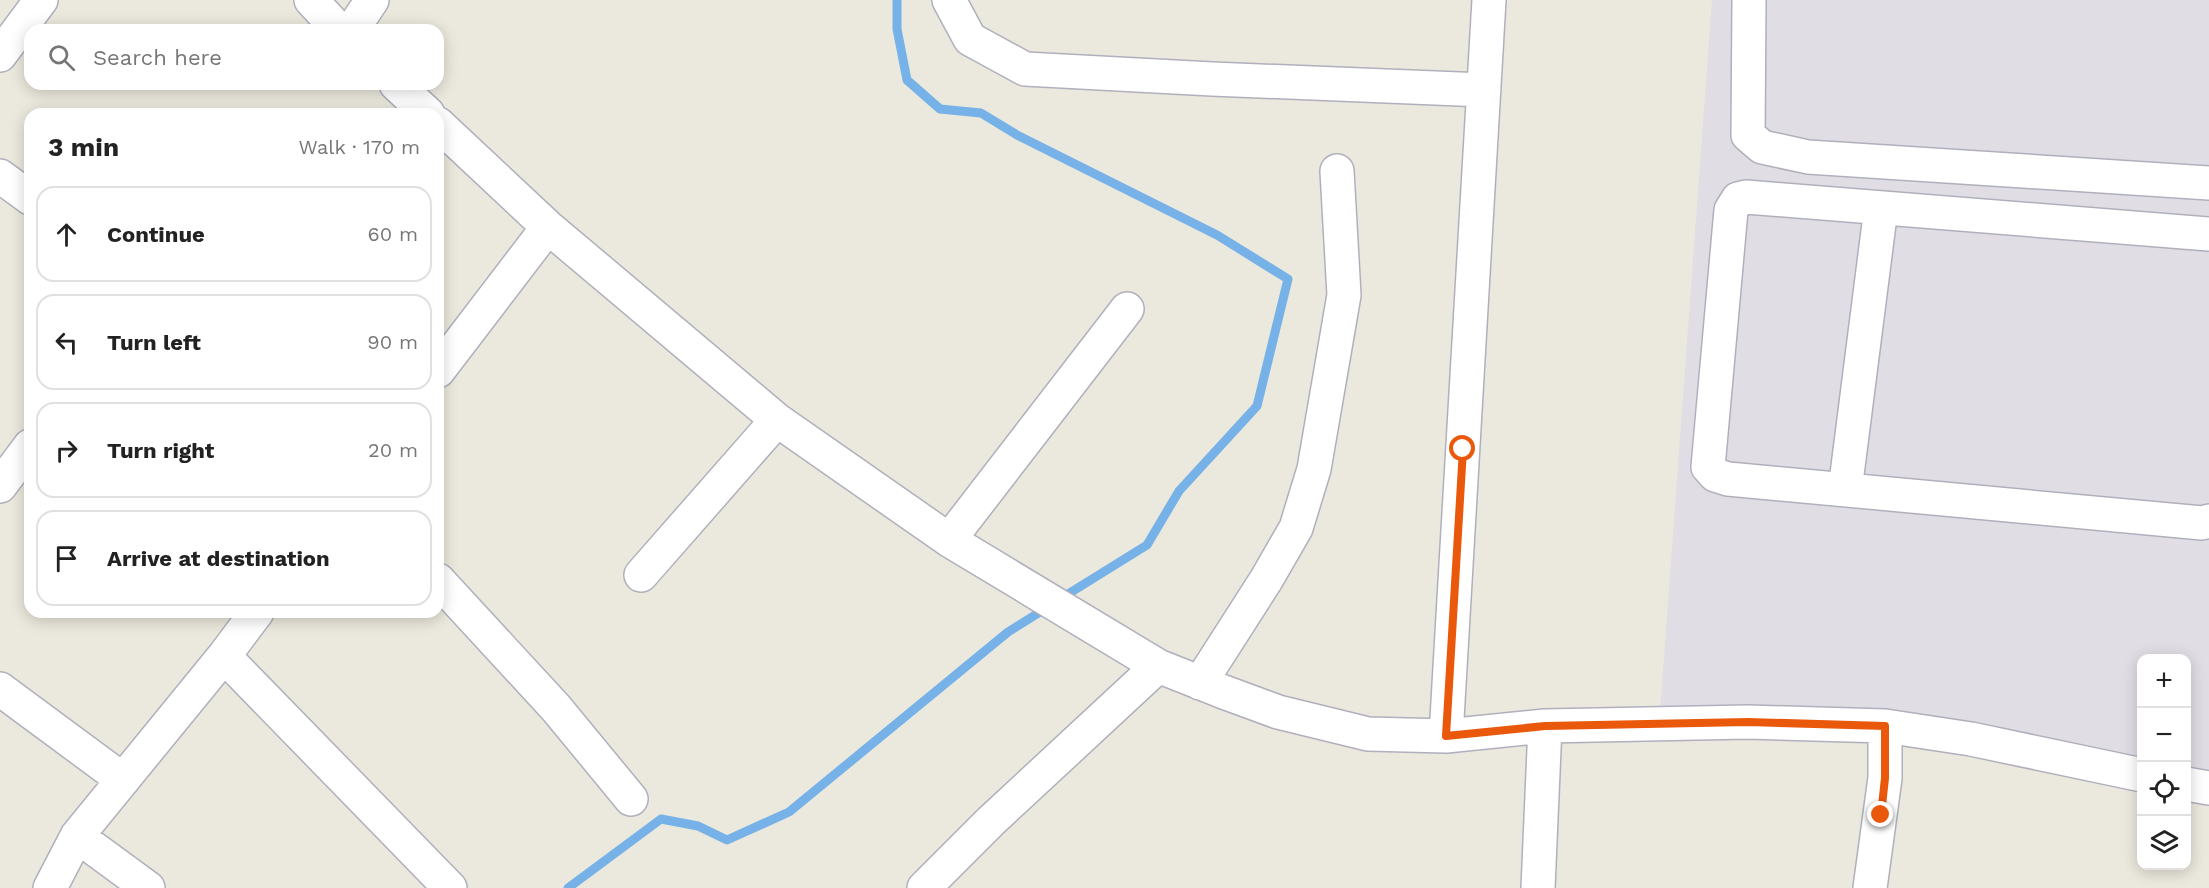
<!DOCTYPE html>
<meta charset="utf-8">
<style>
body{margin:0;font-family:"Work Sans",sans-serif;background:#f2f2f2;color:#222}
.controls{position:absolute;right:18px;bottom:18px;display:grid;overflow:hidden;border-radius:12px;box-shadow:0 3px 15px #0003}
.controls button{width:54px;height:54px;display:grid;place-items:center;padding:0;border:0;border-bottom:2px solid #e0e0e0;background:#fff;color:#222;font:30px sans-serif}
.stop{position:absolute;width:18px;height:18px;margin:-14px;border:4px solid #ea580c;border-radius:50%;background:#fff}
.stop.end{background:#ea580c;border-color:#fff;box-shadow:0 2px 6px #0008}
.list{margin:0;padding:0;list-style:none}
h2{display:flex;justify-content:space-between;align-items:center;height:78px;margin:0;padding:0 24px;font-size:26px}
h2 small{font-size:20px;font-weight:400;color:#767676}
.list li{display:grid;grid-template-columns:39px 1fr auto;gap:18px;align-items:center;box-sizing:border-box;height:96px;margin:0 12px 12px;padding:0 12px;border:2px solid #e0e0e0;border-radius:18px}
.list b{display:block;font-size:22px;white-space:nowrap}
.list em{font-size:20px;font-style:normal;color:#767676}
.icon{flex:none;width:33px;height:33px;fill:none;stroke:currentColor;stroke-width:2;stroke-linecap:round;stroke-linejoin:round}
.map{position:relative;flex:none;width:2209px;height:888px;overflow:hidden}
.search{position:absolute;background:#fff;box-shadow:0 3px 15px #0003;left:24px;top:24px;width:420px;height:66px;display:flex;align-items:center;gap:15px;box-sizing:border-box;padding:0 21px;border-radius:18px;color:#767676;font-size:22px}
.panel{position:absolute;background:#fff;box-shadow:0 3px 15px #0003;left:24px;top:108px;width:420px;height:510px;border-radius:18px}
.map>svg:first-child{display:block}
.industrial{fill:#e0dde4}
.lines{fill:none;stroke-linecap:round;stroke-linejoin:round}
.stream{stroke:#76b2e7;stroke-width:9}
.minor-casing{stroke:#b0b0bd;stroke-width:36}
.minor{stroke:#fff;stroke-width:33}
.route{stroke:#ea580c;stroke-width:8}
</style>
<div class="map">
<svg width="2209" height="888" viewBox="0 0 2209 888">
<rect width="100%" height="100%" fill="#ebe8dd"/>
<path class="industrial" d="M1712,0H2209V776L2187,772L2186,658H2142L2141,763L1660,713Z"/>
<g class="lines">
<path class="stream" d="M897,0V29L907,80L940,109L981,113L1017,135L1217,235L1288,279L1257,406L1179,491L1147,545L1060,599
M568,888L661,819L698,826L727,840L789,812L1008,632L1048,607"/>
<defs>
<path id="minor" d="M311,0L339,30
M949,0L970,39L1025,69L1212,79L1484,90
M1749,0L1748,135L1762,147L1808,157L2209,183
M352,30L372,0
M0,55L41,0
M396,84L428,114
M438,124L548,227L777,420L949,540L1158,666L1221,691L1278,712L1368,734L1446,736L1545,726L1748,722L1885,726L1971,739L2142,775
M0,176L30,198
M2209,234L1746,197L1738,199L1731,210L1708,467L1715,475L1728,479L2202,523L2209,521
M438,371L548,227
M0,486L30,446
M1845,490L1881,208
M949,540L1127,309
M641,575L777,420
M438,580L556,708L631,799
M224,656L450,888
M1200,683L1266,580L1296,528L1314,469L1344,295L1337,171
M0,689L123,780
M1446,736L1489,0
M2186,784L2209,788
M77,836L148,888
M50,888L77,836L224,656L257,612
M924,888L991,821L1158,666
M1538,888L1545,726
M1870,888L1885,778V726"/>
</defs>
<use href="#minor" class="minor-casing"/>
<use href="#minor" class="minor"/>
</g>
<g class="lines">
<path class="route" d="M1463,449L1446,736L1545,726L1748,722L1885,726V778L1881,815"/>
</g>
</svg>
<div class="controls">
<button>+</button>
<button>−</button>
<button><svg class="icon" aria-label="locate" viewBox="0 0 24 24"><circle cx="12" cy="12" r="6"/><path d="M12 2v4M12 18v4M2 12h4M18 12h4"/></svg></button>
<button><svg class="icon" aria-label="layers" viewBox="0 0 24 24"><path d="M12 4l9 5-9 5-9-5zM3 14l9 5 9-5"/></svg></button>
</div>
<div class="stop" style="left:1463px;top:449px"></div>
<div class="stop end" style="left:1881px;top:815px"></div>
<div class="search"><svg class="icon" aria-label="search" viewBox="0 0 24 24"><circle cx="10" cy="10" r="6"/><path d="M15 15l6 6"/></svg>Search here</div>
<section class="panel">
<h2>3 min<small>Walk · 170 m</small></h2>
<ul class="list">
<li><svg class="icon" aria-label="ahead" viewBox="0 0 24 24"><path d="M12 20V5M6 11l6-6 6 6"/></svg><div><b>Continue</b></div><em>60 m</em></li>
<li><svg class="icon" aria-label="left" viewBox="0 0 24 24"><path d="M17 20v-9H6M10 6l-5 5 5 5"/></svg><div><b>Turn left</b></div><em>90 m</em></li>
<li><svg class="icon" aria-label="right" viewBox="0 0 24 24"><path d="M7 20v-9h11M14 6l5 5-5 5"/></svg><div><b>Turn right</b></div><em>20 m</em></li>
<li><svg class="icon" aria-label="arrive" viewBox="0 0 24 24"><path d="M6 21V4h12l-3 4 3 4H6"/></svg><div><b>Arrive at destination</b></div></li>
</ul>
</section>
</div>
